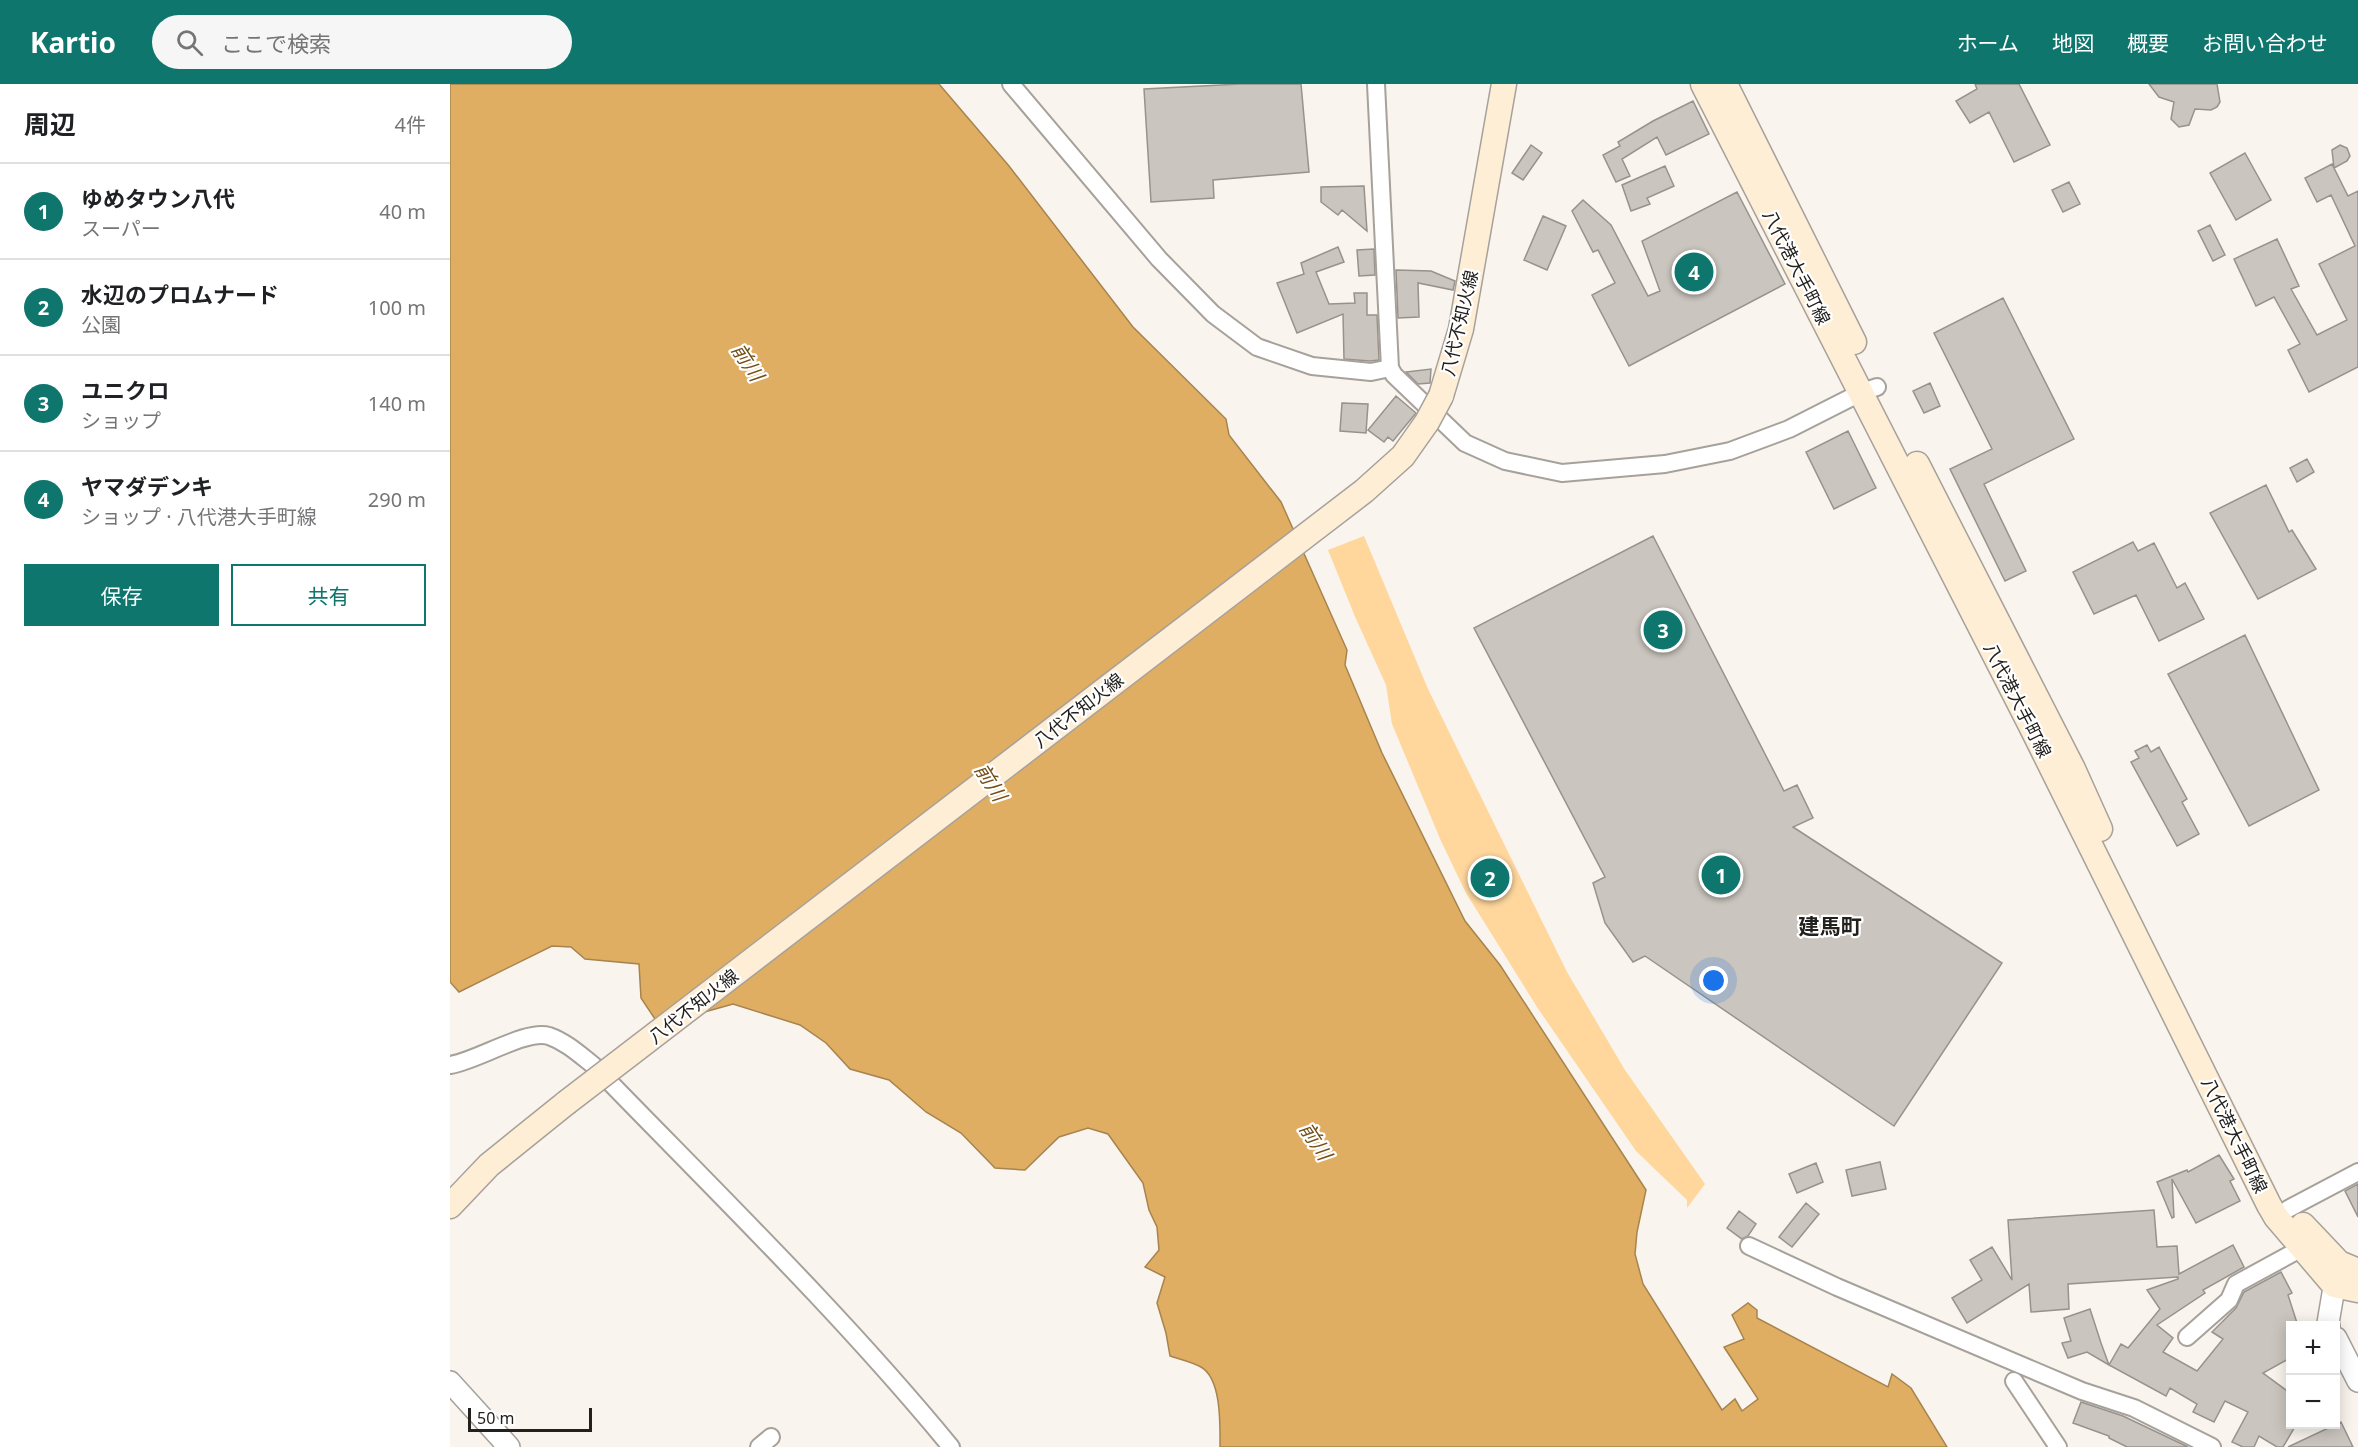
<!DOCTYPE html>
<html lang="ja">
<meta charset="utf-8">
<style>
body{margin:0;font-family:"Noto Sans","Noto Sans JP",sans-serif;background:#f6f6f6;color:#202124}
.controls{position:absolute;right:18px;bottom:18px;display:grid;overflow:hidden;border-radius:0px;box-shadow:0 3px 15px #0003}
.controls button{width:54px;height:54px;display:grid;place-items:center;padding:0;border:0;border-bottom:2px solid #e0e0e0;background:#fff;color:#202124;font:30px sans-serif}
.scale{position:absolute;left:18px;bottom:15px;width:124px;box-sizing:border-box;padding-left:6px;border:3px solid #22211e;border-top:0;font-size:16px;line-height:21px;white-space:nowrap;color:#22211e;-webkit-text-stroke:4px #fff;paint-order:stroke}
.you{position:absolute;left:1264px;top:897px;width:21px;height:21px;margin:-15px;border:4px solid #fff;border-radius:50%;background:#1a73e8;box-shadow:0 0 0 9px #1a73e833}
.badge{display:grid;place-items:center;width:39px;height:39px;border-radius:50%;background:#0f766e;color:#fff;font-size:20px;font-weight:700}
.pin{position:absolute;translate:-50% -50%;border:3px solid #fff;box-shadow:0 2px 6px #0006}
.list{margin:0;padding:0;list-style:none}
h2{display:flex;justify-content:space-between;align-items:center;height:78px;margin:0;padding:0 24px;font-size:26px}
h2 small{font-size:20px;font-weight:400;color:#757577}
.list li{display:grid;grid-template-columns:39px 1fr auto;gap:18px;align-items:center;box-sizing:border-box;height:96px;padding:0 24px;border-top:2px solid #e0e0e0}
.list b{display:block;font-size:22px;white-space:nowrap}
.list p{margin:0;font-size:20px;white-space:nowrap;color:#757577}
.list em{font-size:20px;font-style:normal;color:#757577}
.actions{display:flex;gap:12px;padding:18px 24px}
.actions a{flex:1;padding:14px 0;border:2px solid #0f766e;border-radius:0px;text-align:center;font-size:21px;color:#0f766e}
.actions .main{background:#0f766e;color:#fff}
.icon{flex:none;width:33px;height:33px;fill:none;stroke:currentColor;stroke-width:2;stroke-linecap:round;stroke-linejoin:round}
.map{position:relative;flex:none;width:1908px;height:1363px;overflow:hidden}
header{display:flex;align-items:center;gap:36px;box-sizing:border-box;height:84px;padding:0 30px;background:#0f766e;color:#fff}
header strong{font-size:28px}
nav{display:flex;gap:33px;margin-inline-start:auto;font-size:21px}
.search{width:420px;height:54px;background:#f6f6f6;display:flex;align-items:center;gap:15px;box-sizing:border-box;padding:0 21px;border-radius:33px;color:#757577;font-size:22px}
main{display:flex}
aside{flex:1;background:#fff}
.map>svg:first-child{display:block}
.green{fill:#ffd79d}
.water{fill:#e0ae63;stroke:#a7844e;stroke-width:1.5}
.building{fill:#cac5be;stroke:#97928c;stroke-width:1.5}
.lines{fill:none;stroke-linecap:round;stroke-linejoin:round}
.minor-casing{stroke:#a6a19a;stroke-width:20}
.tertiary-casing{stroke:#a6a19a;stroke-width:24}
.secondary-casing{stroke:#a6a19a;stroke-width:27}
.minor{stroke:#fff;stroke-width:16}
.tertiary{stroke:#fff;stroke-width:21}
.secondary{stroke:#feeed6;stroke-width:24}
.secondary-bridge-casing{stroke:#a6a19a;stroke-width:27;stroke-linecap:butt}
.secondary-bridge{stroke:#feeed6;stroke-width:24}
.labels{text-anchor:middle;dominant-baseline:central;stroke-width:4.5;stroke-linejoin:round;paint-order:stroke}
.street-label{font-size:18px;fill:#22211e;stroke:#fff}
.water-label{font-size:20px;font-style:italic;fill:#725017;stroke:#fff}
.quarter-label{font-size:21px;font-weight:bold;fill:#22211e;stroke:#fff}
</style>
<header>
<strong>Kartio</strong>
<div class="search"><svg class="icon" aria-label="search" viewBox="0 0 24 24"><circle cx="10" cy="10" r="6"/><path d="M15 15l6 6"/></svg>ここで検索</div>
<nav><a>ホーム</a><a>地図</a><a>概要</a><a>お問い合わせ</a></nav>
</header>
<main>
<aside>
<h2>周辺<small>4件</small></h2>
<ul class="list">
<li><span class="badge">1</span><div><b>ゆめタウン八代</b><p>スーパー</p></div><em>40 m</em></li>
<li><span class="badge">2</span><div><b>水辺のプロムナード</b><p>公園</p></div><em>100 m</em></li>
<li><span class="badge">3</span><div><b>ユニクロ</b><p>ショップ</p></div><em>140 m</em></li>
<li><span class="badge">4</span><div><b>ヤマダデンキ</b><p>ショップ · 八代港大手町線</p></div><em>290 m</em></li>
</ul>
<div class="actions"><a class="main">保存</a><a>共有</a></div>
</aside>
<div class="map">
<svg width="1908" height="1363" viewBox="0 0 1908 1363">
<rect width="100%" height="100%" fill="#f9f4ed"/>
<path class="green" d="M914,452L978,605L1117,888L1175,986L1255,1100L1237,1124V1116L1186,1067L1087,923L1016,809L991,757L942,640L936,601L906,535L878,466Z"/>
<path class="water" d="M0,0H489L559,82L683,243L776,335L779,351L831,418L897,566L895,581L932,669L1015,837L1050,881L1196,1106L1187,1148L1185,1170L1193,1200L1272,1326L1285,1315L1292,1327L1308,1315L1274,1263L1294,1255L1282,1231L1298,1219L1307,1226V1234L1438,1303L1442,1290L1461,1304L1497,1363H770C770,1342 772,1295 751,1283C742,1278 729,1275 720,1272L716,1249L707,1219L715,1193L695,1183L709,1166L707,1143L699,1126L693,1099L658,1050L638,1044L609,1053L575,1086L545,1084L511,1049L476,1028L439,996L400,985L376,959L350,941L283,920L251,929L232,940L205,935L191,914L189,880L135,875L121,863L102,862L9,908L0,898Z"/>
<path class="building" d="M790,0H851L859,88L763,96L764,114L701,118L694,5Z
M1525,0H1569L1600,61L1564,78L1539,28L1520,39L1506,17L1527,5Z
M1699,0H1767L1770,18L1767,23L1761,26L1745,25L1739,41L1729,43L1721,35L1724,18L1709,13Z
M1243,17L1259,50L1216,71L1207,53L1172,75L1180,92L1166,98L1153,71L1170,62L1168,58L1203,37Z
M1081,61L1092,69L1073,96L1062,89Z
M1890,61L1897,64L1900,72L1897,77L1884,84L1898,112L1908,107V283L1859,308L1838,266L1850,260L1824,213L1806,222L1784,175L1827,155L1849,202L1841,205L1867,251L1897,236L1869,180L1905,162L1881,111L1867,118L1855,94L1882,80L1884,84L1882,66Z
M1795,69L1821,116L1786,136L1760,89Z
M1215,82L1224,102L1197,114L1200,120L1181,127L1172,101Z
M1619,98L1630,120L1613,128L1602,106Z
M914,102L917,147L892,126L888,131L871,118V103Z
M1287,108L1335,200L1179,282L1142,211L1165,199L1148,166L1143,168L1122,127L1133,116L1161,141L1198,212L1210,207L1192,157Z
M1093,132L1116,142L1097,186L1074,176Z
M1760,141L1775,171L1763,177L1748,147Z
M888,163L894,178L866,188L879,220L905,219L904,209H917V231H927L929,276L920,277L894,275L893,230L847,249L827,199L854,190L851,179Z
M924,165L925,191L909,192L907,166Z
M946,186L981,187L1005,197L1003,206L968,199L969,233L948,234Z
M1553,214L1624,355L1534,400L1576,487L1555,497L1500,385L1542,365L1484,249Z
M981,285L980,299L968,300L956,288Z
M1480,299L1490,322L1474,329L1463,307Z
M946,312L966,329L943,357L938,353L934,358L918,346Z
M892,319L918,320L916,349L890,347Z
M1398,347L1426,404L1384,425L1356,368Z
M1857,375L1864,388L1847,398L1840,384Z
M1816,401L1839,448L1842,446L1866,485L1808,515L1760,429Z
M1203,452L1334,707L1347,701L1363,734L1343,743L1552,879L1444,1042L1195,872L1183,878L1155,839L1143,799L1155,793L1024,544Z
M1683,458L1688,467L1704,459L1727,504L1735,499L1754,535L1709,557L1686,511L1644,530L1623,488Z
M1795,551L1869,706L1799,742L1718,590Z
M1697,661L1701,668L1709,663L1737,715L1732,718L1749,750L1727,762L1681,678L1689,674L1685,667Z
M1769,1071L1784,1095L1780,1097L1790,1117L1746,1139L1722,1095L1724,1133L1722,1134L1707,1098L1737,1086L1738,1088Z
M1430,1078L1436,1105L1402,1112L1396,1086Z
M1366,1079L1373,1098L1347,1109L1339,1090Z
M1908,1100V1133L1895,1107Z
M1356,1119L1369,1130L1342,1163L1329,1153Z
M1704,1126L1707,1163L1727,1162L1729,1190L1783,1161L1794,1183L1753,1206L1755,1209L1707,1241L1723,1254L1713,1268L1747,1287L1773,1255L1762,1248L1786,1224L1794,1208L1831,1188L1842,1209L1838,1211L1848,1242H1840V1274L1813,1289L1840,1309V1341H1846L1833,1363H1827L1809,1352L1804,1363H1793L1782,1358L1798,1328L1775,1317L1764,1338L1743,1328L1747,1320L1720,1304L1716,1312L1659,1281L1671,1260L1678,1264L1710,1225L1697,1206L1728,1195V1193L1618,1200L1619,1225L1581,1228L1579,1200L1517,1239L1502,1214L1532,1196L1520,1176L1542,1163L1562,1196L1558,1136Z
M1289,1127L1306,1140L1298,1152L1292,1155L1277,1144Z
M1640,1225L1651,1259L1659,1281L1637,1268L1618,1274L1612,1259L1621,1257L1614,1234Z
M1631,1318L1673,1332L1738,1363H1677L1659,1354V1352L1623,1339Z
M1891,1338L1903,1363H1838Z"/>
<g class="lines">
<defs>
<path id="minor" d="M561,0L709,175L763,230L807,263L862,282L921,288L940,284
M926,0L940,284L944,291L1015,359L1055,377L1112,389L1215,380L1280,367L1339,345L1412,308L1427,303
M0,981C27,977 76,945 99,952C116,958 129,970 143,981C264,1106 390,1228 501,1363
M1838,1125L1908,1088
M1299,1162L1387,1203L1632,1307L1684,1324L1762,1363
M1737,1253L1779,1216L1786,1200L1852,1164
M1564,1297L1608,1363
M309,1363L321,1353"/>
<path id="tertiary" d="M1879,1242L1878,1239L1887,1186
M1886,1254L1908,1297
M0,1298L59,1363"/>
<path id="secondary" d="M1253,0L1580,640L1819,1121L1826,1133L1884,1201L1908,1206
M1275,0L1404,258
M991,312L1011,245L1054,0
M1467,380L1623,685L1650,745
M0,1122L39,1081L116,1019
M1853,1141L1889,1179L1908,1187"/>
</defs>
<use href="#minor" class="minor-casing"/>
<use href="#tertiary" class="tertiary-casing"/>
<use href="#secondary" class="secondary-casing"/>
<use href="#minor" class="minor"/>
<use href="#tertiary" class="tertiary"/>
<use href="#secondary" class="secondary"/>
<defs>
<path id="secondary-bridge" d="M116,1019L914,407L953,372L977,338L991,312"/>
</defs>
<use href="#secondary-bridge" class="secondary-bridge-casing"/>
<use href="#secondary-bridge" class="secondary-bridge"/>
</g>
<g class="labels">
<g class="street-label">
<text transform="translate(1347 183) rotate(63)">八代港大手町線</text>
<text transform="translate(1009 239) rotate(-77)">八代不知火線</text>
<text transform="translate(1568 616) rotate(63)">八代港大手町線</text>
<text transform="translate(628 626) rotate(-38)">八代不知火線</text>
<text transform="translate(243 922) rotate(-38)">八代不知火線</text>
<text transform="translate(1785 1051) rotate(64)">八代港大手町線</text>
</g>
<g class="water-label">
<text transform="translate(298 278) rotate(57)">前川</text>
<text transform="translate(541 698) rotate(58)">前川</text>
<text transform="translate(866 1057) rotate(57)">前川</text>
</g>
<g class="quarter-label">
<text x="1380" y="842">建馬町</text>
</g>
</g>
</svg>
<div class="controls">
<button>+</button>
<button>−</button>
</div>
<div class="scale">50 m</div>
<div class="you"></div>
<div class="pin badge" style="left:1271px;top:791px">1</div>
<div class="pin badge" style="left:1040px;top:794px">2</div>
<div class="pin badge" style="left:1213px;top:546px">3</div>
<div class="pin badge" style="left:1244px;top:188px">4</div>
</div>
</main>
